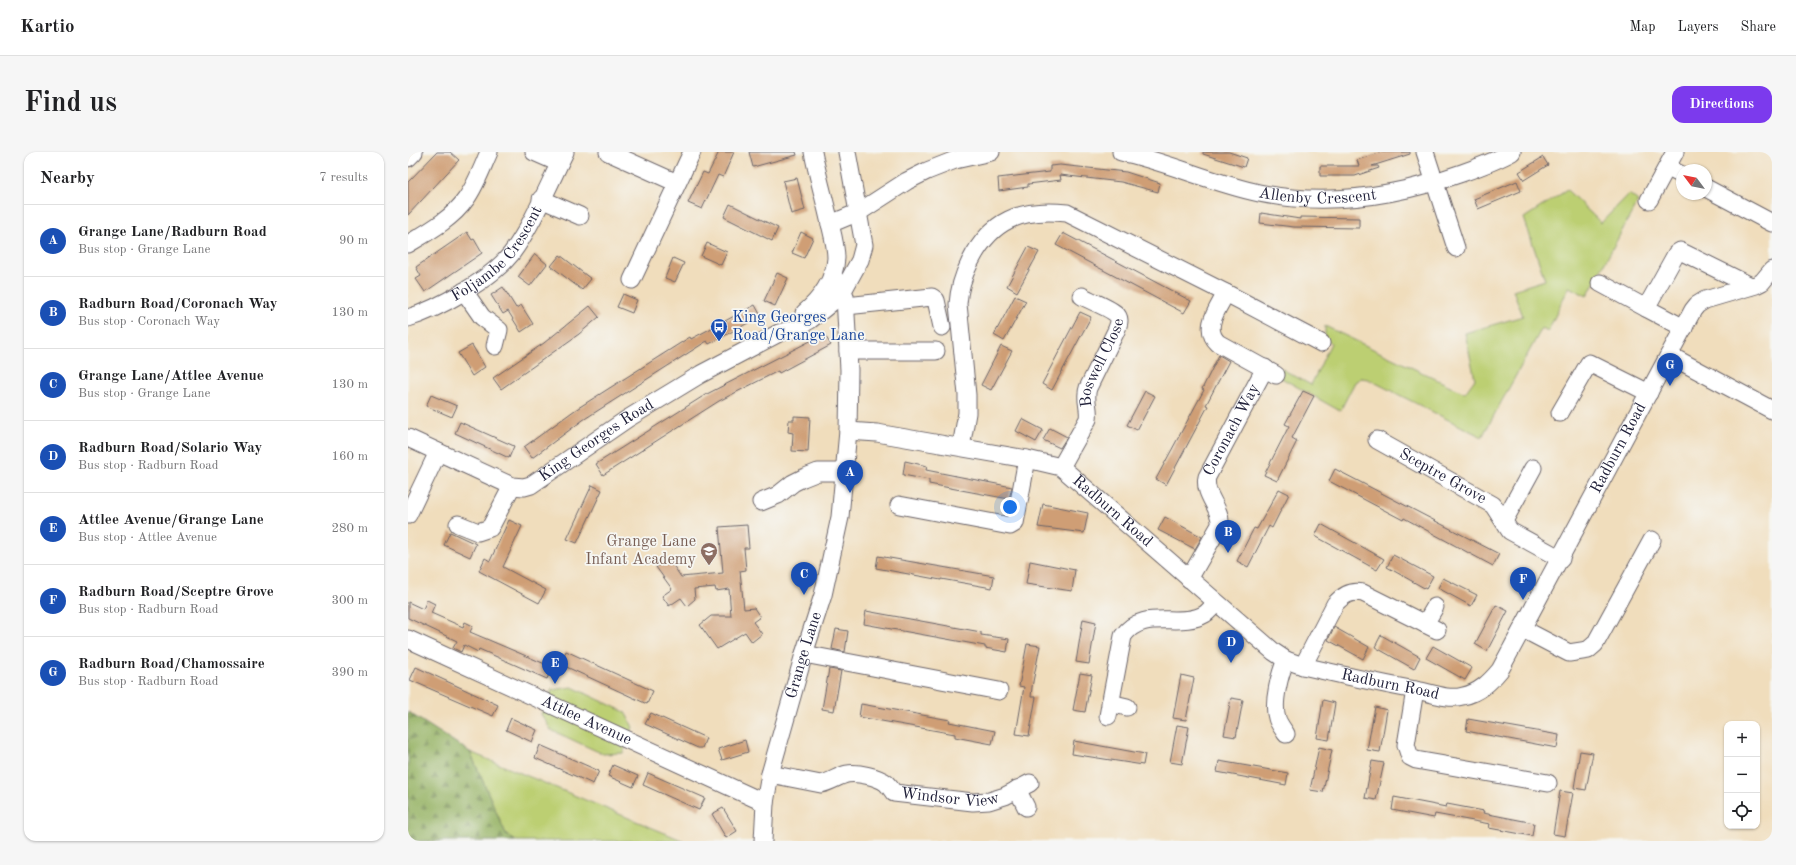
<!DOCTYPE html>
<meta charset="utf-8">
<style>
body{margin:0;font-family:"Old Standard TT",serif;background:#f6f6f6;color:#202124}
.controls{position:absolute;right:12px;bottom:12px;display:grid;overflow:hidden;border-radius:8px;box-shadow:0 1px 3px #0004}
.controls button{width:36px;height:36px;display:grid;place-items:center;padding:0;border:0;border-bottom:1px solid #e0e0e0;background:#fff;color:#202124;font:20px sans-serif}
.compass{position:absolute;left:1268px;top:12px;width:36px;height:36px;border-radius:50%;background:#fff;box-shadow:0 1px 3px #0004;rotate:302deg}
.you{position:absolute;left:602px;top:355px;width:14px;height:14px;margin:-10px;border:3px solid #fff;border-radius:50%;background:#1a73e8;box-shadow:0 0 0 6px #1a73e833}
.badge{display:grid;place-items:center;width:26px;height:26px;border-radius:50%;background:#7c3aed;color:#fff;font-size:13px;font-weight:700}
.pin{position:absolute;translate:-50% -33px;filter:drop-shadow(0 1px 2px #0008)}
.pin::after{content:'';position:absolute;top:21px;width:14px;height:12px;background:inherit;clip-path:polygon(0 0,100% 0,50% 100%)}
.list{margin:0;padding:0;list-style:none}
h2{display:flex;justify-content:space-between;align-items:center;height:52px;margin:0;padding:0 16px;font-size:17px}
h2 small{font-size:13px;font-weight:400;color:#757577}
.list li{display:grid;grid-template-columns:26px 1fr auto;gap:12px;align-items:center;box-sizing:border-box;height:72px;padding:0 16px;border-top:1px solid #e0e0e0}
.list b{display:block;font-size:15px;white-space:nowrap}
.list p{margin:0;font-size:13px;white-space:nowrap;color:#757577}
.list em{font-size:13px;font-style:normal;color:#757577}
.icon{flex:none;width:22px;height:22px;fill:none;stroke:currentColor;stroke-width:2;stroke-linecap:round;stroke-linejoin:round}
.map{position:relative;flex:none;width:1364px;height:689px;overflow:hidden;border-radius:12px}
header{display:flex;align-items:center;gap:24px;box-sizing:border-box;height:56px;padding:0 20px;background:#fff;border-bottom:1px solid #e0e0e0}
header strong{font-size:19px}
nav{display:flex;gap:22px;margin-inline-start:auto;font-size:14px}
.intro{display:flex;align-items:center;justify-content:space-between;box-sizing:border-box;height:96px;padding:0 24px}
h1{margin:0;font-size:28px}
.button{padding:10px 18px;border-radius:12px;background:#7c3aed;color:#fff;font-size:14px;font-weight:700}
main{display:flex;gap:24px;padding:0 24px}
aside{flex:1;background:#fff;border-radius:12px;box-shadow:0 1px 3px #0004}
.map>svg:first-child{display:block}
.green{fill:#bccf72;stroke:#6f7856}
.forest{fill:url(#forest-firs);stroke:#5c6a50}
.building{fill:#cf9e74}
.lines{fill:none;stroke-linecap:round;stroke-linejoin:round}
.minor-casing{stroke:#6a6368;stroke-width:19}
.minor{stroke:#fff;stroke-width:17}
.labels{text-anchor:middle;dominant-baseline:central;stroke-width:3.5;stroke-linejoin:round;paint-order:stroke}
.street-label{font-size:16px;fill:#22223b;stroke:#f6f6f2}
.transit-label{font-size:16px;fill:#164399;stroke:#f6f6f2;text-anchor:start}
.education-label{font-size:16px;fill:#785e54;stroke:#f6f6f2;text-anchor:end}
</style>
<header>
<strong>Kartio</strong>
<nav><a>Map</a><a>Layers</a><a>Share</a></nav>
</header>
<div class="intro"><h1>Find us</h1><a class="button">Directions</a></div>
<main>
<aside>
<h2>Nearby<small>7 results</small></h2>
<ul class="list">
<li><span class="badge" style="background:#1a4fb4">A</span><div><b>Grange Lane/Radburn Road</b><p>Bus stop · Grange Lane</p></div><em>90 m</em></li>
<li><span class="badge" style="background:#1a4fb4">B</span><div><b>Radburn Road/Coronach Way</b><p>Bus stop · Coronach Way</p></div><em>130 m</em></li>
<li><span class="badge" style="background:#1a4fb4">C</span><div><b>Grange Lane/Attlee Avenue</b><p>Bus stop · Grange Lane</p></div><em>130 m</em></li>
<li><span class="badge" style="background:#1a4fb4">D</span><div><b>Radburn Road/Solario Way</b><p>Bus stop · Radburn Road</p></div><em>160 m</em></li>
<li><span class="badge" style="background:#1a4fb4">E</span><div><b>Attlee Avenue/Grange Lane</b><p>Bus stop · Attlee Avenue</p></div><em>280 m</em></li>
<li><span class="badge" style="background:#1a4fb4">F</span><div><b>Radburn Road/Sceptre Grove</b><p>Bus stop · Radburn Road</p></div><em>300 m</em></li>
<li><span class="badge" style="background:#1a4fb4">G</span><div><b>Radburn Road/Chamossaire</b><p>Bus stop · Radburn Road</p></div><em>390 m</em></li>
</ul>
</aside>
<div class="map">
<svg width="1364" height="689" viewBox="0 0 1364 689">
<defs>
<pattern id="forest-firs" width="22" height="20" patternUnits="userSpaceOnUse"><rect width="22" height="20" fill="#95b264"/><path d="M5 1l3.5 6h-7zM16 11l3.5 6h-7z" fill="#799054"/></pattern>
</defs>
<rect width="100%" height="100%" fill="#f6f6f2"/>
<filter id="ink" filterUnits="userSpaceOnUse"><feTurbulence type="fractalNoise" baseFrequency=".025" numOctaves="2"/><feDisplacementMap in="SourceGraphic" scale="8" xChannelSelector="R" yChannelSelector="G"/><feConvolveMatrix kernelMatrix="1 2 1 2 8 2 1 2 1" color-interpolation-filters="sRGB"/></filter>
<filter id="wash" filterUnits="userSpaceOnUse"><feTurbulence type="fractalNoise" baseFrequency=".012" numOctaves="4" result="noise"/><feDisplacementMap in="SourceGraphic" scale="16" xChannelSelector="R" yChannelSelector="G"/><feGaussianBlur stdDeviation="0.9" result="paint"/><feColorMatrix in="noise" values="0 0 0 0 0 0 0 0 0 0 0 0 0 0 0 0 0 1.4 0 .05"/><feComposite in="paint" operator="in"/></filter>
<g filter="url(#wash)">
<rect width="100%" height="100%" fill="#f0ddbc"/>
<path class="green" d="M1159,38L1193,71L1221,42L1230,49L1179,144L1161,135L1140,179L1134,176L1074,285L960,227L953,226L947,230L932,259L868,223L874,217L903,233L923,191L917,186V174L1057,241L1067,227L1057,181L1115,164L1105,138L1137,128L1116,66Z
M164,535L217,560L225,575L215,601L195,602L143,578L133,562L144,538Z
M62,600L276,689H108L98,682Z"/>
<path class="forest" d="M0,560L62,600L98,682L107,689H0Z"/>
<g id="blocks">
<path class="building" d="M29,0H42L51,8L0,63V30Z
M311,0H326L315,25L310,23L294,57L280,51L295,20L300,22Z
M341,0H388L389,3L345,15Z
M795,0H821L839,6L836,15L795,2Z
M974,0H1002V2L964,14H970L971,16L947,24H912V14H951L949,8Z
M1135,5L1140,13L1116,28L1111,20Z
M652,13L718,20L752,31L750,40L713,30L652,23L653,28L620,32V35L591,39L590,26L642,20V14Z
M389,26L397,58L383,62L375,29Z
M1109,29L1113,39L1070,57L1066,47Z
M322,52L370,76L364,89L316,65Z
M853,61L892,67V65L951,66V76L886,75L852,71Z
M59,80L64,88L66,87L74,101L17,140L8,127L13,124L8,115Z
M393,80L405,86L396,106L384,101Z
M655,81L783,149L776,161L648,93Z
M299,91L319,100L313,113L293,104Z
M620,95L631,100L609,140L599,134Z
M127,102L139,112L122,134L110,125Z
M152,103L183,127L174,138L143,114Z
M265,106L276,111L267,130L257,126Z
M369,121L380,126L367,154L356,149Z
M95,135L108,156L113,153L125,172L113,180L100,159L95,162L83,143Z
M215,142L229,148L224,161L209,155Z
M607,144L618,149L596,189L586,183Z
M347,153L353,164L301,192L299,189L175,268L124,306L116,295L167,258L282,185L283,187Z
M182,154L191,165L171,182L93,237L85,226L136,191Z
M672,160L683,165L644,238L634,232Z
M416,182L423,193L371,221L370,219L311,249L195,323L188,312L297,243Z
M64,193L77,215L64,224L50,201Z
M593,194L604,199L583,238L573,233Z
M811,203L821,209L798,253L800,254L758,333L748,327L796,238L794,237Z
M737,239L747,244L729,278L719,273Z
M895,239L906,244L884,286L889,289L869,329L856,323L881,274L877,272Z
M23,243L49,254L44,265L18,254Z
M386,264L402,265L400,300L384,299L385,281L380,280L381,268H386Z
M614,267L635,278L628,290L608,279Z
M52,270L106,294L101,306L47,281Z
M642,276L659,285L652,296L635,288Z
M497,309L519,314L518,318L604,335L601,347L521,332V328L495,323Z
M927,317L1091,402L1085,414L996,366L995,368L921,329Z
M184,333L194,338L169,391L159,387Z
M871,337L881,342L864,376L861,374L840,415L829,409L846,376L849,377Z
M635,352L680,361L676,381L630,375Z
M757,365L794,385L787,397L750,378Z
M101,368L114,374L95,415L138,438L131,451L71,419L77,406L82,409Z
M913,372L976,407L969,418L907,384Z
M339,373L341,396H336L338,418L332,419L336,457L346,456L352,465L345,470L354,482L344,490L337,480L309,497L292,473L303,464H323L321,437L308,439L307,435L286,437L287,447L279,454L273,446L261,454L254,444L264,437L248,415L255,411L263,410L273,425L315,421L311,375Z
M42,380L68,392L62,405L36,393Z
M985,403L1025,424L1018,437L979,415Z
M470,404L586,424L584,436L533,427V428L468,416Z
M622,409L667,418L664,439L618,432Z
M1035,426L1069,443L1063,454L1030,436Z
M19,448L27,452L23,461L55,475L57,470L65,474L62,480L144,515L139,527L71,497L70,500L56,493L53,500L45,496L49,489L0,466V450L15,457Z
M1088,453L1100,459L1079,499L1067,492Z
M458,459L573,480V483L601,487L599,500L577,496V494L456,472Z
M675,467L688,470L681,512L668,510Z
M926,475L961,495L955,507L920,488Z
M428,477L440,479L437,500L424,497Z
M973,483L1012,505L1006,517L967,495Z
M619,492L632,494L624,535L623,545H628L621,584L608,582L616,535L611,534Z
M1025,494L1064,516L1057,528L1018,506Z
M158,499L245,539L239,552L152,512Z
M8,515L90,553L85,564L2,528Z
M421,517L433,519L426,559L414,557Z
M672,521L684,523L677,560L665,558Z
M773,523L786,526L778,568L765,566Z
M823,546L835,548L828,585L816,583Z
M915,548L927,551L921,588L909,586Z
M453,552L542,568L541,570L587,579L584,592L547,585V582L451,565Z
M967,555L979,558L972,600L959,598Z
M243,561L298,586L294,596H290L237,572Z
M103,566L129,578L124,590L98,578Z
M1060,567L1151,583L1149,596L1058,579Z
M769,573L781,575L774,612L762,610Z
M337,588L340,600L314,608L310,597Z
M666,589L737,602L735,613L664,602Z
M132,593L191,619L185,632L127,606Z
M911,595L924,598L915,640L902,638Z
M1172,599L1185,601L1178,638L1166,636Z
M811,609L880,621L878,633L809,620Z
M964,609L976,611L968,648L957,646Z
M205,613L230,624L225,635L200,624Z
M240,621L297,646L291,658L235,633Z
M1152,639L1165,641L1157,684L1145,682Z
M986,645L1038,655L1039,652L1076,659L1075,661L1126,671L1124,684L1081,676L1082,672L1027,662L1026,666L984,658Z
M315,656L329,679L318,686L304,662Z"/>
</g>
</g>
<g filter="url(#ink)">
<use href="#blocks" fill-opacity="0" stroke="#6a6368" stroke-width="1"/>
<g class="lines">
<defs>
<g id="minor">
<path d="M126,0L151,11"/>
<path d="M200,0L269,31"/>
<path id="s1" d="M713,0C760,10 804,31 851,41C919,55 989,44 1054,21C1071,15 1088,9 1104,0"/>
<path d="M1017,0L1048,96"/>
<path d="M0,6L6,0"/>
<path d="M1260,16L1274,23"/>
<path d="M1298,36L1364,71"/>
<path d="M133,47L172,64"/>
<path d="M1241,48L1267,0"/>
<path d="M422,72L451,60L499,29L519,19L547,8L583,0"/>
<path d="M0,92C20,80 44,67 58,47C68,33 74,16 81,0"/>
<path d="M224,128L284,0"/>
<path d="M1192,131L1238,156"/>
<path d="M56,139L74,165L91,178L87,194"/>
<path d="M818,141C810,157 794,176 810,191L868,223"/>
<path d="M438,154L524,145L528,148L534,175"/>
<path d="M396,161C412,148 427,127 428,106C428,92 423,77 420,63C415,42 409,21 405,0"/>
<path id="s2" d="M0,166C30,157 83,127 103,102C124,74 141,32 157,0"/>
<path d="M1276,176L1238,156L1268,102L1272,99L1343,134"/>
<path d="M440,199H528"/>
<path d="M1261,203L1364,258"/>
<path d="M1152,261L1181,211L1241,241"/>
<path id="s3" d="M440,279L469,281L619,307L653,315L866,500L878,508L895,514C934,523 973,532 1013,539C1026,542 1042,548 1055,544C1071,541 1082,530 1092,518L1285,158L1289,153L1297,148L1348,133L1354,130L1364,118"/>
<path id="s4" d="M0,286L104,334L116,335L123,333L219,267L293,222L371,181L386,177L402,168L428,147L436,137L452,108L456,93L439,0"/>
<path id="s5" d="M969,288L1085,353L1102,379L1153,407"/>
<path d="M553,295L559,261V243L550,152C551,136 555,124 562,110C583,68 612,56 659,61L818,141L913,191"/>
<path id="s6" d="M653,315L680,267C682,256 676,248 680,236L708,179C710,174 713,168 709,163C703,156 682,149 674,144"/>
<path d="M353,350L370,343L385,331L395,326L410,320H436"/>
<path d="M491,353L602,374L607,371L619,307"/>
<path d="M0,363L30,300"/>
<path d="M1096,369L1125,316"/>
<path d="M50,372L70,380L82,376L104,334"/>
<path id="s7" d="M781,427L812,373C814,356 795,343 799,325L857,216"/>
<path d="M1017,472L1027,455"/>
<path d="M1115,477L1161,501L1180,498L1187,492L1244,388"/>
<path id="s8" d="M0,487L357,651"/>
<path d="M396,502L591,539"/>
<path d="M878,508C872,521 864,551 869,566C870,571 875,577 878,582"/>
<path d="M895,514L927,452C935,443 943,438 955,441L1029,478"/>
<path d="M1007,538L998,593L1002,605L1008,608L1140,631"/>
<path d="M702,551L719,555"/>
<path d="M700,564L715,484C735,455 771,477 797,462C801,459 805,454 808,451"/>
<path id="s9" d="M362,622L413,632C423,630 430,624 439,622C450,620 470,625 478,631C481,634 484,638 486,641L565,650L581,649L597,644L622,631"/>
<path d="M609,637L618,655"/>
<path id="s10" d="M355,689L357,651L362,622L396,502L415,443L432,365L440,279L441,218L437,144L431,132L424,123"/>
</g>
</defs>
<use href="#minor" class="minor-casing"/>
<use href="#minor" class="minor"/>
</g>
</g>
<defs>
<symbol id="bus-pin" viewBox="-11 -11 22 30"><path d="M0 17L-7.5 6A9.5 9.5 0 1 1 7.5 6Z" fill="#1a4fb4" stroke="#f6f6f2"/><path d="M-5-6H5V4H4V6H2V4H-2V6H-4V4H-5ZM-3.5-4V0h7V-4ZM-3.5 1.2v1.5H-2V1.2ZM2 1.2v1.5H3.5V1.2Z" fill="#fff"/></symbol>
<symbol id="school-pin" viewBox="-11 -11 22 30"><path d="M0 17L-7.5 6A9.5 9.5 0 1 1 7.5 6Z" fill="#8d6e63" stroke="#f6f6f2"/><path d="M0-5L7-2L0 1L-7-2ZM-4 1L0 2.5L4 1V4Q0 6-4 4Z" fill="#fff"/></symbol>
</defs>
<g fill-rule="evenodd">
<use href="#bus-pin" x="301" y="165" width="20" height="27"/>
<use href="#school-pin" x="291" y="389" width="20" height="27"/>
</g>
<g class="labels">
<g class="street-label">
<text stroke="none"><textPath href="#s1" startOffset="203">Allenby Crescent</textPath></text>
<text stroke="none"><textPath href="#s2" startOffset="113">Foljambe Crescent</textPath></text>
<text stroke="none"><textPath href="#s6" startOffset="115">Boswell Close</textPath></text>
<text stroke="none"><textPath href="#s7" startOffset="166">Coronach Way</textPath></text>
<text stroke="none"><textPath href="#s4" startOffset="213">King Georges Road</textPath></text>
<text stroke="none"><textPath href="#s3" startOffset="992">Radburn Road</textPath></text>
<text stroke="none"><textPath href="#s5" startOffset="75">Sceptre Grove</textPath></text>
<text stroke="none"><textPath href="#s3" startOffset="284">Radburn Road</textPath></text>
<text stroke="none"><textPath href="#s10" startOffset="191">Grange Lane</textPath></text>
<text stroke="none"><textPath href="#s3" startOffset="620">Radburn Road</textPath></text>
<text stroke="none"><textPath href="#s8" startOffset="196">Attlee Avenue</textPath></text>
<text stroke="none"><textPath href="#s9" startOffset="190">Windsor View</textPath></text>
</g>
<g class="transit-label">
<text x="324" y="166">King Georges<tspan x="324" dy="18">Road/Grange Lane</tspan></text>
</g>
<g class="education-label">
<text x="288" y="390">Grange Lane<tspan x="288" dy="18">Infant Academy</tspan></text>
</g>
</g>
</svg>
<div class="controls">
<button>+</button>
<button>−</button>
<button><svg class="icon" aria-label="locate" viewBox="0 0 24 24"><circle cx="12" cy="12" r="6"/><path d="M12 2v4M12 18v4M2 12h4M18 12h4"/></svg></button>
</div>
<svg class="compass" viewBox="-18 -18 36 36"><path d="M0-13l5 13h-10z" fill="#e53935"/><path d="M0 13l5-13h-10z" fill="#757577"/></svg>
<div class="you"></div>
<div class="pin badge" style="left:442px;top:341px;background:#1a4fb4">A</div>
<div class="pin badge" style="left:820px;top:401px;background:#1a4fb4">B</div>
<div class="pin badge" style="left:396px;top:443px;background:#1a4fb4">C</div>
<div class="pin badge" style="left:823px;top:511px;background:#1a4fb4">D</div>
<div class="pin badge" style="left:147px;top:532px;background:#1a4fb4">E</div>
<div class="pin badge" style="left:1115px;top:448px;background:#1a4fb4">F</div>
<div class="pin badge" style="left:1262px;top:234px;background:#1a4fb4">G</div>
</div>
</main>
